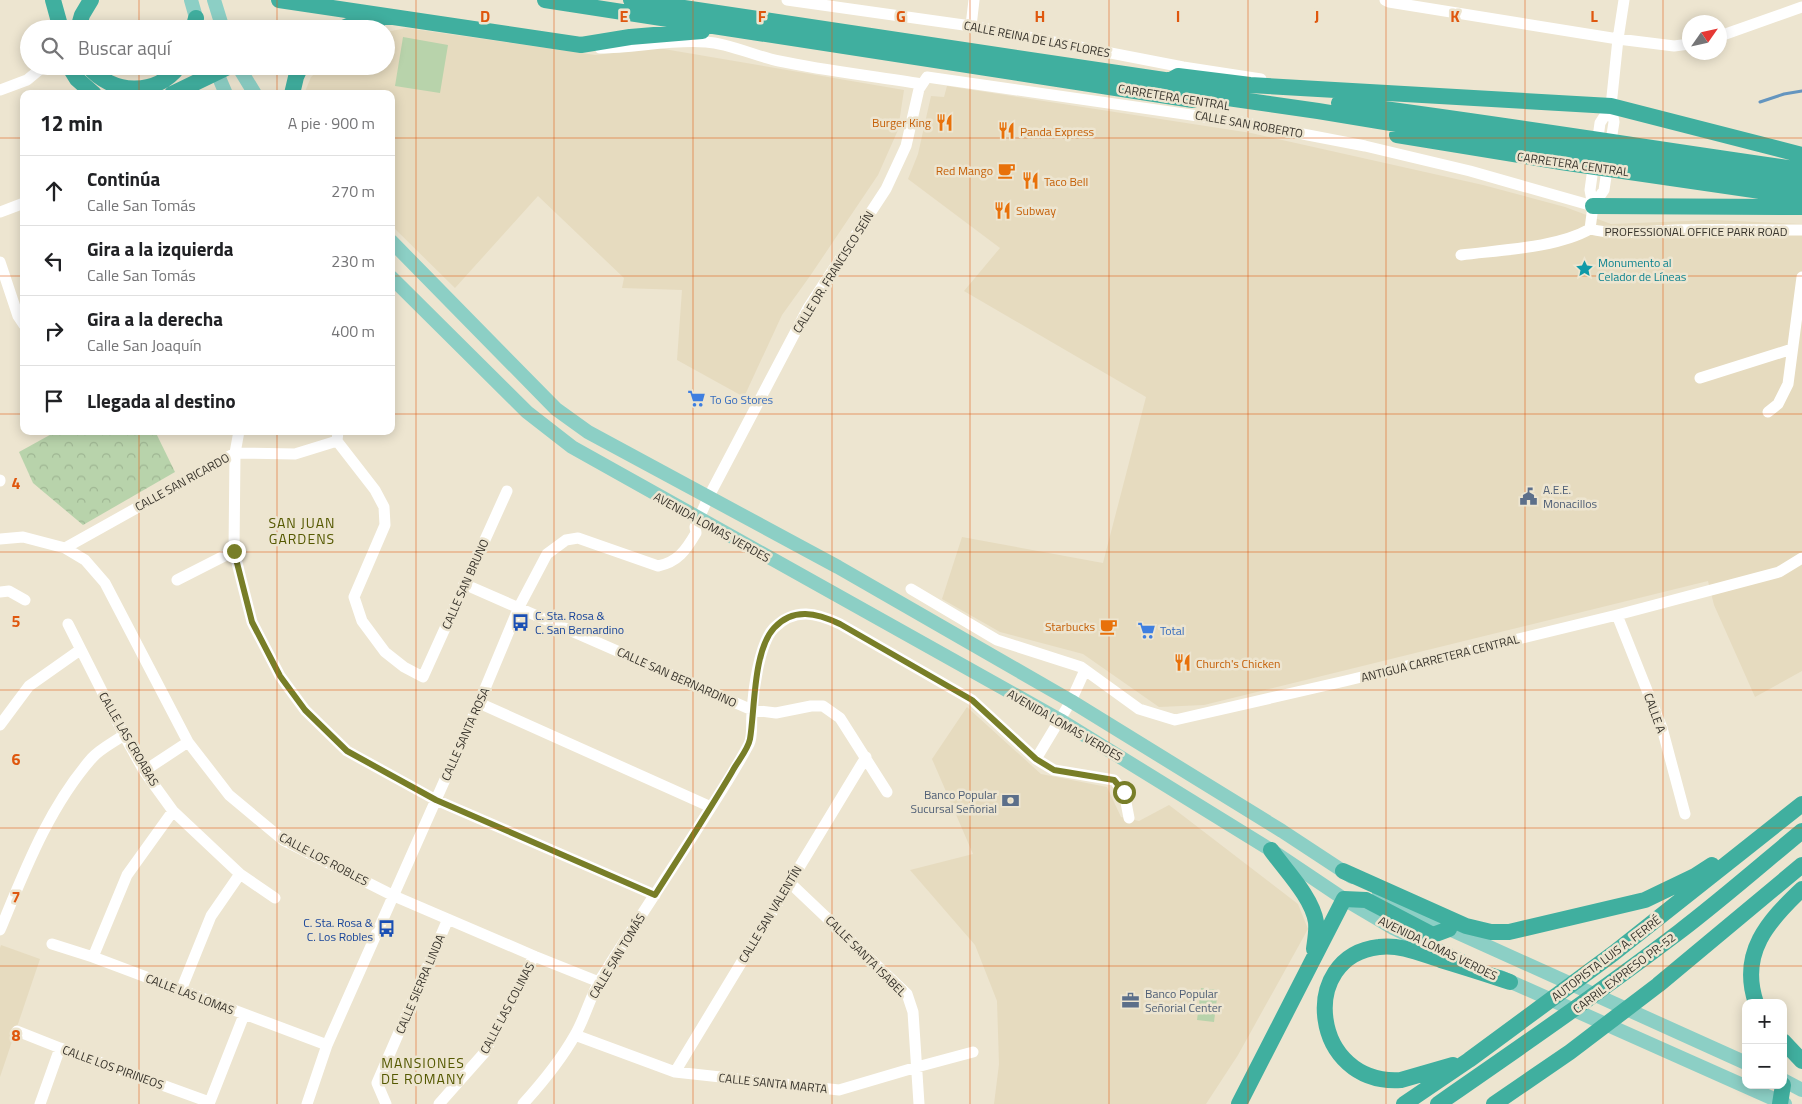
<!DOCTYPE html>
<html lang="es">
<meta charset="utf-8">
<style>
body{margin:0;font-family:"Titillium Web",sans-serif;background:#f6f6f6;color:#202124}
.controls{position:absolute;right:15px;bottom:15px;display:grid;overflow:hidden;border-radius:10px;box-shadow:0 2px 12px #0003}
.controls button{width:45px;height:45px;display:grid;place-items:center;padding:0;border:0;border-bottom:1px solid #e0e0e0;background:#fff;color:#202124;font:25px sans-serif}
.compass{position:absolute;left:1682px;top:15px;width:45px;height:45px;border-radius:50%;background:#fff;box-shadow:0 2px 12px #0003;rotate:56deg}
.stop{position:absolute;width:15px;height:15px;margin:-11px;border:4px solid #787e28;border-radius:50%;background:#fff}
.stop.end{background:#787e28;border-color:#fff;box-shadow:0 1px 5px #0008}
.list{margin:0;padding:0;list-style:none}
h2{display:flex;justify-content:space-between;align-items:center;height:65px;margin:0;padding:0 20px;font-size:21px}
h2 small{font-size:16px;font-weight:400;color:#757577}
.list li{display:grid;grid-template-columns:32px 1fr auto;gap:15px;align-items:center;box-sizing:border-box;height:70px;padding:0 20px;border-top:1px solid #e0e0e0}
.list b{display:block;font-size:19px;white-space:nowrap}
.list p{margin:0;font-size:16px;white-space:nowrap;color:#757577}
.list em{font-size:16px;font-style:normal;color:#757577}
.icon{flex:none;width:28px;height:28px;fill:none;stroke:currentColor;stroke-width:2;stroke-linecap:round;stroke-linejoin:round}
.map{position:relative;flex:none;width:1802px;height:1104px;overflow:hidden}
.search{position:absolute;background:#fff;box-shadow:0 2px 12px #0003;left:20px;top:20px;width:375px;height:55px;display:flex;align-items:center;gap:12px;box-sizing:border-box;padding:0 18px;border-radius:28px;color:#757577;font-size:19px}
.panel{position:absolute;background:#fff;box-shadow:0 2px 12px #0003;left:20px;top:90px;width:375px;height:345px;border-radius:10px}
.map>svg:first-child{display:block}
.built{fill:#e6dbbf}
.park{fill:url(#park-crowns)}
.pitch{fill:#b8d3ab}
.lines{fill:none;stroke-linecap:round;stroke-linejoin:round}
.stream{stroke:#6495bf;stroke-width:3}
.minor{stroke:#fff;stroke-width:11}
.major{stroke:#8ccfc5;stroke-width:14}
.highway{stroke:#40af9f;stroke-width:16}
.route{stroke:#787e28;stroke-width:6}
.grid{fill:none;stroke:#df570e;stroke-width:1;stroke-opacity:0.55}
.labels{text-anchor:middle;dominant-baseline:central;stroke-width:5;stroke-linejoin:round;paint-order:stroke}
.street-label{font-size:12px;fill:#38342c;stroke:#ede5d0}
.food-label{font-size:12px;fill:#c56008;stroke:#ede5d0;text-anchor:start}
.culture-label{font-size:12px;fill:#0d838f;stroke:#ede5d0;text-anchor:start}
.shop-label{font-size:12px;fill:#366cbe;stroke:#ede5d0;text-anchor:start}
.service-label{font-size:12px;fill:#4e5e75;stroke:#ede5d0;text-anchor:start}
.transit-label{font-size:12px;fill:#164399;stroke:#ede5d0;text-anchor:start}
.neighbourhood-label{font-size:14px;letter-spacing:1px;fill:#545800;stroke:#ede5d0}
.grid-label{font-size:16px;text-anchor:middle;font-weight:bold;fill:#df570e;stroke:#ede5d0;stroke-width:5;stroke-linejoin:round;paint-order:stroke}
</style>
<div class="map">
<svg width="1802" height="1104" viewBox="0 0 1802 1104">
<defs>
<pattern id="park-crowns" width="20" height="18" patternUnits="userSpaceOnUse" patternTransform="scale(1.25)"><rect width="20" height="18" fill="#b8d3ab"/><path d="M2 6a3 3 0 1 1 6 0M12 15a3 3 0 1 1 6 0" fill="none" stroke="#9fb693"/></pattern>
</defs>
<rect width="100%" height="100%" fill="#ede5d0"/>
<path class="built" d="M406,28L595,55L658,48L904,90L898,130L878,175L810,276L782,315L744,397L677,360L682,290L622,288L624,278L538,196L455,288L391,225V94H304L311,77L323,66H386V32Z
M947,86L1251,133L1483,185L1565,207L1611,224L1713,220L1802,224V671L1755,697L1714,605L1708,581L1204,705L1159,707L1083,654L1000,632L942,599L962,537L1103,563L1146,397L964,291L1000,248L908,179L918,154L931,96L944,97Z
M967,707L1041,774L1107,787L1121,817L1139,821L1169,805L1298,904L1308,929L1238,1055L1206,1104H994L999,1064L997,1001L975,945L910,870L973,854L932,759Z
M1,945L40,959L0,1077V948Z"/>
<path class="park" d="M57,431H155L175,472L83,525L33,483L19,452Z"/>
<path class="pitch" d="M403,37L448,45L440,93L395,86Z
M1201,988L1218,990L1214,1022L1197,1020Z"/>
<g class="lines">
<path class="stream" d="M1760,102L1784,94L1802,91"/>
<path class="minor" d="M787,0L971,26L1183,67L1261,79
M1385,0L1389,2L1618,39L1674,46L1690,44
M971,26L974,0
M1720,36L1802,7
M600,48C635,48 671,39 706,42C732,44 754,56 779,61C826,71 874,76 922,84
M0,90L27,80L44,66
M1597,145L1600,123L1611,106
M1610,147L1614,122L1611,106L1618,39L1624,0
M1593,206L1604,190L1608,163
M0,212L24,203
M1590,229C1617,236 1646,231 1674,230C1717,229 1759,230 1802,230
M1590,229L1593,206L1590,190L1594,161
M1461,255C1499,250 1557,248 1590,229
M0,262L18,316L24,325
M1700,378L1792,349
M1768,412L1778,404L1788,384L1802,277
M239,431L235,453L234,551L252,622L280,676L305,710L347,751L436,800L655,895
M338,431L337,441L375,490L384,507L385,525L354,597L362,621L385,652L404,667L423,677L507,491
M0,480V481
M0,539L23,537L65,548L85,560L105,583L188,742L229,795L283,840L394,896L534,956L599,982
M65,548L235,453L295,454L337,441
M177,580L234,551
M464,584L752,710L776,713L811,706H823L840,718L887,792
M911,589L997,640L1081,667L1139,709L1175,720L1345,681L1617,615L1779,572L1802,558
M0,592L9,591L25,600
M1617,615L1662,728L1685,814
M68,624L124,735L144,771L173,811L240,874L275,898
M479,703L711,807
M0,725L29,686L80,650
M1036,759L1071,701L1085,670
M144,771L188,742
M789,882L907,994L913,1012L919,1104
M0,930C25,870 49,807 92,758C100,749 114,742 124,735
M52,944L93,957L327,1045
M93,957L127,875L173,811
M181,990L211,916L240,874
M17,1031L60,1048L209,1102
M575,1035L675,1072L839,1090L917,1067L973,1052
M675,1072L866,757
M40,1104L60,1048
M209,1104L244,1015
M307,1104L327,1045L479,703L519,607L547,554L566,540L578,538L658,566C678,562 686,550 696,533L695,527L708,498L808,308L886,189L906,146L919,89L927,77L1240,122L1308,135L1365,146L1470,171L1593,206
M386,1104L377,1083L448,919
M439,1104L485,1052L534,956
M523,1104C542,1083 561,1060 575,1035C585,1018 590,997 600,980C631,930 664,881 696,831C714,802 733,774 749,744C753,736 751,723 752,714C753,692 759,643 774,628C795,607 817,613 840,624L972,700L1036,759L1054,770L1114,780L1124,792L1129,818"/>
<path class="major" d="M191,0L199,28
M214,0L223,29
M214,66L226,94
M238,66L255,94
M391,241L556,409L588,432L838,567L1071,701L1282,831L1352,877
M391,277L527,412L572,447L1060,720L1271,850L1344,899L1393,928L1462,961
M1379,893L1403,908L1746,1063
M1500,977L1785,1104
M1783,1080L1802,1090"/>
<path class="highway" d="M53,0L61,29
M279,0L581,45L630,37L702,31
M545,0L1193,100
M631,0L1178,82
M78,29L82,15L91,0
M193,29L196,18
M341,29L353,24L380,19
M69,66L77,79L94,94
M88,66C112,95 156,97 179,66
M172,94L230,66
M292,94L296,77L301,66
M1339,103C1494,123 1648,148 1802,170
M1397,135L1561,162L1802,197
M1802,155L1611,106L1250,85L1178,76L1169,81L1186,92L1318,111L1409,126L1499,138L1613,157L1802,183
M1593,206L1802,207
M1271,850C1286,871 1312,897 1316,922C1317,931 1315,941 1314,949
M1343,871L1466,926L1491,932H1509L1645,900L1695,876L1712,865
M1756,1003C1739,953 1768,921 1802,889
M1783,1041L1802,1061
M1453,1065L1401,1080C1311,1086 1297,956 1379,947C1400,944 1422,954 1441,960C1464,967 1487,974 1510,982
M1239,1104L1344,899L1366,900L1433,935L1449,929
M1404,1104L1469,1060L1614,953L1802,804
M1438,1104C1519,1048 1600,992 1679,932C1721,900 1761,865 1802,831
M1494,1104L1570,1052L1658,985L1802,865
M1780,1104L1783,1085"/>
</g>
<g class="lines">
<path class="route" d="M234,551L252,622L280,676L305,710L347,751L436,800L655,895C681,854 707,814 732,772C737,762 748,750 750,739C755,709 753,651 774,628C793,607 817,613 840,624L972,700L1036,759L1054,770L1114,780L1124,792"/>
</g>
<path class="grid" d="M139,0V29M277,0V29M416,0V1104M554,0V1104M693,0V1104M832,0V1104M970,0V1104M1109,0V1104M1248,0V1104M1386,0V1104M1525,0V1104M1663,0V1104M139,66V94M277,66V94M0,138H24M391,138H1802M0,276H24M391,276H1802M0,414H24M391,414H1802M139,431V1104M277,431V1104M0,552H1802M0,690H1802M0,828H1802M0,966H1802"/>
<defs>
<symbol id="restaurant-bare" viewBox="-9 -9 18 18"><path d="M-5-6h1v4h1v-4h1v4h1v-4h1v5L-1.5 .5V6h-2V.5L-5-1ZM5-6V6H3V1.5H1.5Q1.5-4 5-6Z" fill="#e8710a" stroke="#ede5d0" stroke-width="2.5" paint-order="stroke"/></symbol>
<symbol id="cafe-bare" viewBox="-9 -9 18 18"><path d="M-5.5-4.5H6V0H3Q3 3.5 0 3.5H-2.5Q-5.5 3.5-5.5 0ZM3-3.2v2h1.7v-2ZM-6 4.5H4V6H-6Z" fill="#e8710a" stroke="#ede5d0" stroke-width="2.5" paint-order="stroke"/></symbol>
<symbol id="sight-bare" viewBox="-9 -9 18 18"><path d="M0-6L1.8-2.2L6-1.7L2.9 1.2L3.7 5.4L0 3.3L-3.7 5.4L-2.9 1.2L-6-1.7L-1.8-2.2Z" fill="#0f9aa8" stroke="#ede5d0" stroke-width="2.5" paint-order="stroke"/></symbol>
<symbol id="supermarket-bare" viewBox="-9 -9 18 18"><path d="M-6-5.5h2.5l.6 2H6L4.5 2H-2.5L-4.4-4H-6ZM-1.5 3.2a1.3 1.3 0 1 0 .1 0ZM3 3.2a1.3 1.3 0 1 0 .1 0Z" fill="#3f7fe0" stroke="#ede5d0" stroke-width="2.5" paint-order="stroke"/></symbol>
<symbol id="civic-bare" viewBox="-9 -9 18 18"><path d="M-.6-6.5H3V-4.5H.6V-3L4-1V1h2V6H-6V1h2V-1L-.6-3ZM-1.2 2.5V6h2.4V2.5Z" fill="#5c6f8a" stroke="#ede5d0" stroke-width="2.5" paint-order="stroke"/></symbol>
<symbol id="bus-bare" viewBox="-9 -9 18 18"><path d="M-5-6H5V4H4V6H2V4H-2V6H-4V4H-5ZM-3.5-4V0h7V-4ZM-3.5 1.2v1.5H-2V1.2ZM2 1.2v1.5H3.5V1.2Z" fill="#1a4fb4" stroke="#ede5d0" stroke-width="2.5" paint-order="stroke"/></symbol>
<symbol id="bank-bare" viewBox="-9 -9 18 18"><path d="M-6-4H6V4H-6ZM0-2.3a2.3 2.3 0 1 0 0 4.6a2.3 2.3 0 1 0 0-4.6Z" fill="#5c6f8a" stroke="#ede5d0" stroke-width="2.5" paint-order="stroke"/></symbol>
<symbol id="office-bare" viewBox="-9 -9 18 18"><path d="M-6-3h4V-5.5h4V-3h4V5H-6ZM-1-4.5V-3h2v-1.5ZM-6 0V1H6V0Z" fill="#5c6f8a" stroke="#ede5d0" stroke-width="2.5" paint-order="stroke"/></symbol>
</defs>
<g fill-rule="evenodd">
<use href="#restaurant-bare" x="932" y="110" width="25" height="25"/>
<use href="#restaurant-bare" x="994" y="118" width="25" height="25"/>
<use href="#cafe-bare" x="994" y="158" width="25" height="25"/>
<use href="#restaurant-bare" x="1018" y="168" width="25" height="25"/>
<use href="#restaurant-bare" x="990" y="198" width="25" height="25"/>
<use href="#sight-bare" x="1572" y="256" width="25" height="25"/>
<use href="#supermarket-bare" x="684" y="386" width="25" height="25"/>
<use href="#civic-bare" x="1516" y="484" width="25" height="25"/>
<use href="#bus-bare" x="508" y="610" width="25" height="25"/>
<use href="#cafe-bare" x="1096" y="614" width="25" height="25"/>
<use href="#supermarket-bare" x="1134" y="618" width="25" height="25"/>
<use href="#restaurant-bare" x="1170" y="650" width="25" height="25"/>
<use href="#bank-bare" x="998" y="788" width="25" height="25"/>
<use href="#bus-bare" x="374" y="916" width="25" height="25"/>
<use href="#office-bare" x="1118" y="988" width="25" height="25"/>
</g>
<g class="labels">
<g class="street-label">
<text transform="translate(1037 39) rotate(11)">CALLE REINA DE LAS FLORES</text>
<text transform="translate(1174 97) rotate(9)">CARRETERA CENTRAL</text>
<text transform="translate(1249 124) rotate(10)">CALLE SAN ROBERTO</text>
<text transform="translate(1573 164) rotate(8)">CARRETERA CENTRAL</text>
<text x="1696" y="231">PROFESSIONAL OFFICE PARK ROAD</text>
<text transform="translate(833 272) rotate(-58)">CALLE DR. FRANCISCO SEÍN</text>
<text transform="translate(182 482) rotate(-29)">CALLE SAN RICARDO</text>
<text transform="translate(712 527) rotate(29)">AVENIDA LOMAS VERDES</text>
<text transform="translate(465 584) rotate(-66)">CALLE SAN BRUNO</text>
<text transform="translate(1440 658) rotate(-14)">ANTIGUA CARRETERA CENTRAL</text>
<text transform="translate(677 677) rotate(24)">CALLE SAN BERNARDINO</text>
<text transform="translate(1655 713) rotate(70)">CALLE A</text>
<text transform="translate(1065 725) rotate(30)">AVENIDA LOMAS VERDES</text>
<text transform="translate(465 734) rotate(-66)">CALLE SANTA ROSA</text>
<text transform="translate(129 739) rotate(60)">CALLE LAS CROABAS</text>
<text transform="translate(324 859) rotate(28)">CALLE LOS ROBLES</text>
<text transform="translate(770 914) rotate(-59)">CALLE SAN VALENTÍN</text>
<text transform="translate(1438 948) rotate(26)">AVENIDA LOMAS VERDES</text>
<text transform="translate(617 956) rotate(-59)">CALLE SAN TOMÁS</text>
<text transform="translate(866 956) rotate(45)">CALLE SANTA ISABEL</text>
<text transform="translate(1606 958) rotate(-37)">AUTOPISTA LUIS A. FERRÉ</text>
<text transform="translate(1624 973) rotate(-37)">CARRIL EXPRESO PR-52</text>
<text transform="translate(420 984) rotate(-67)">CALLE SIERRA LINDA</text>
<text transform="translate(190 994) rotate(21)">CALLE LAS LOMAS</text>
<text transform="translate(507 1008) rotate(-62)">CALLE LAS COLINAS</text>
<text transform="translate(113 1067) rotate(20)">CALLE LOS PIRINEOS</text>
<text transform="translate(773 1083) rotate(6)">CALLE SANTA MARTA</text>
</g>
<g class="food-label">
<text x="931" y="122" text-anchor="end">Burger King</text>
<text x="1020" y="131">Panda Express</text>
<text x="993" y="170" text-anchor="end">Red Mango</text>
<text x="1044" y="181">Taco Bell</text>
<text x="1016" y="210">Subway</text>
<text x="1095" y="626" text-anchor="end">Starbucks</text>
<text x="1196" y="663">Church's Chicken</text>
</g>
<g class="culture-label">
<text x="1598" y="262">Monumento al<tspan x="1598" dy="14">Celador de Líneas</tspan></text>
</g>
<g class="shop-label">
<text x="710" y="399">To Go Stores</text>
<text x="1160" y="630">Total</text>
</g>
<g class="service-label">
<text x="1543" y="489">A.E.E.<tspan x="1543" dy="14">Monacillos</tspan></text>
<text x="997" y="794" text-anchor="end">Banco Popular<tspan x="997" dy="14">Sucursal Señorial</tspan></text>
<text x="1145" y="993">Banco Popular<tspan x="1145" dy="14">Señorial Center</tspan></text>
</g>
<g class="transit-label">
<text x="535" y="615">C. Sta. Rosa &amp;<tspan x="535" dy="14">C. San Bernardino</tspan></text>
<text x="373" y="922" text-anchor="end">C. Sta. Rosa &amp;<tspan x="373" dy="14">C. Los Robles</tspan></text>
</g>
<g class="neighbourhood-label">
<text x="302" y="522">SAN JUAN<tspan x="302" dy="16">GARDENS</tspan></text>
<text x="423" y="1062">MANSIONES<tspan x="423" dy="16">DE ROMANY</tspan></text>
</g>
</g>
<g class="grid-label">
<text x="485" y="22">D</text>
<text x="624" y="22">E</text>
<text x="762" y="22">F</text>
<text x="901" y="22">G</text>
<text x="1040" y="22">H</text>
<text x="1178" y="22">I</text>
<text x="1317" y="22">J</text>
<text x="1455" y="22">K</text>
<text x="1594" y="22">L</text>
<text x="16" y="489">4</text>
<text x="16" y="627">5</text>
<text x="16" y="765">6</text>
<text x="16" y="903">7</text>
<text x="16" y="1041">8</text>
</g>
</svg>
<div class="controls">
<button>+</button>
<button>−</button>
</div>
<svg class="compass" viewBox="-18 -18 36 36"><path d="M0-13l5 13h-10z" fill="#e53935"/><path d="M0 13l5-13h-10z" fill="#757577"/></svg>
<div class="stop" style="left:1124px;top:792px"></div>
<div class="stop end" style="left:234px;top:551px"></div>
<div class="search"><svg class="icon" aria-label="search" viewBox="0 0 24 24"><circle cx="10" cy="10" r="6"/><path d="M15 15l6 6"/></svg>Buscar aquí</div>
<section class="panel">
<h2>12 min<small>A pie · 900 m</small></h2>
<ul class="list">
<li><svg class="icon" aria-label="ahead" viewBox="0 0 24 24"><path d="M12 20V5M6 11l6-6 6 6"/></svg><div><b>Continúa</b><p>Calle San Tomás</p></div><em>270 m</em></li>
<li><svg class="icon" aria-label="left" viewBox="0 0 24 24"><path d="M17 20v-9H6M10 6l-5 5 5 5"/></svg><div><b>Gira a la izquierda</b><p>Calle San Tomás</p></div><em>230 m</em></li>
<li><svg class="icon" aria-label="right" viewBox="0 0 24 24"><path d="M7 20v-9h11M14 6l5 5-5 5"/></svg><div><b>Gira a la derecha</b><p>Calle San Joaquín</p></div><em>400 m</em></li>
<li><svg class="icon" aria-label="arrive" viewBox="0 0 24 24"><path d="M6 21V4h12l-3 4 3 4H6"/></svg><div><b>Llegada al destino</b></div></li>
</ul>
</section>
</div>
